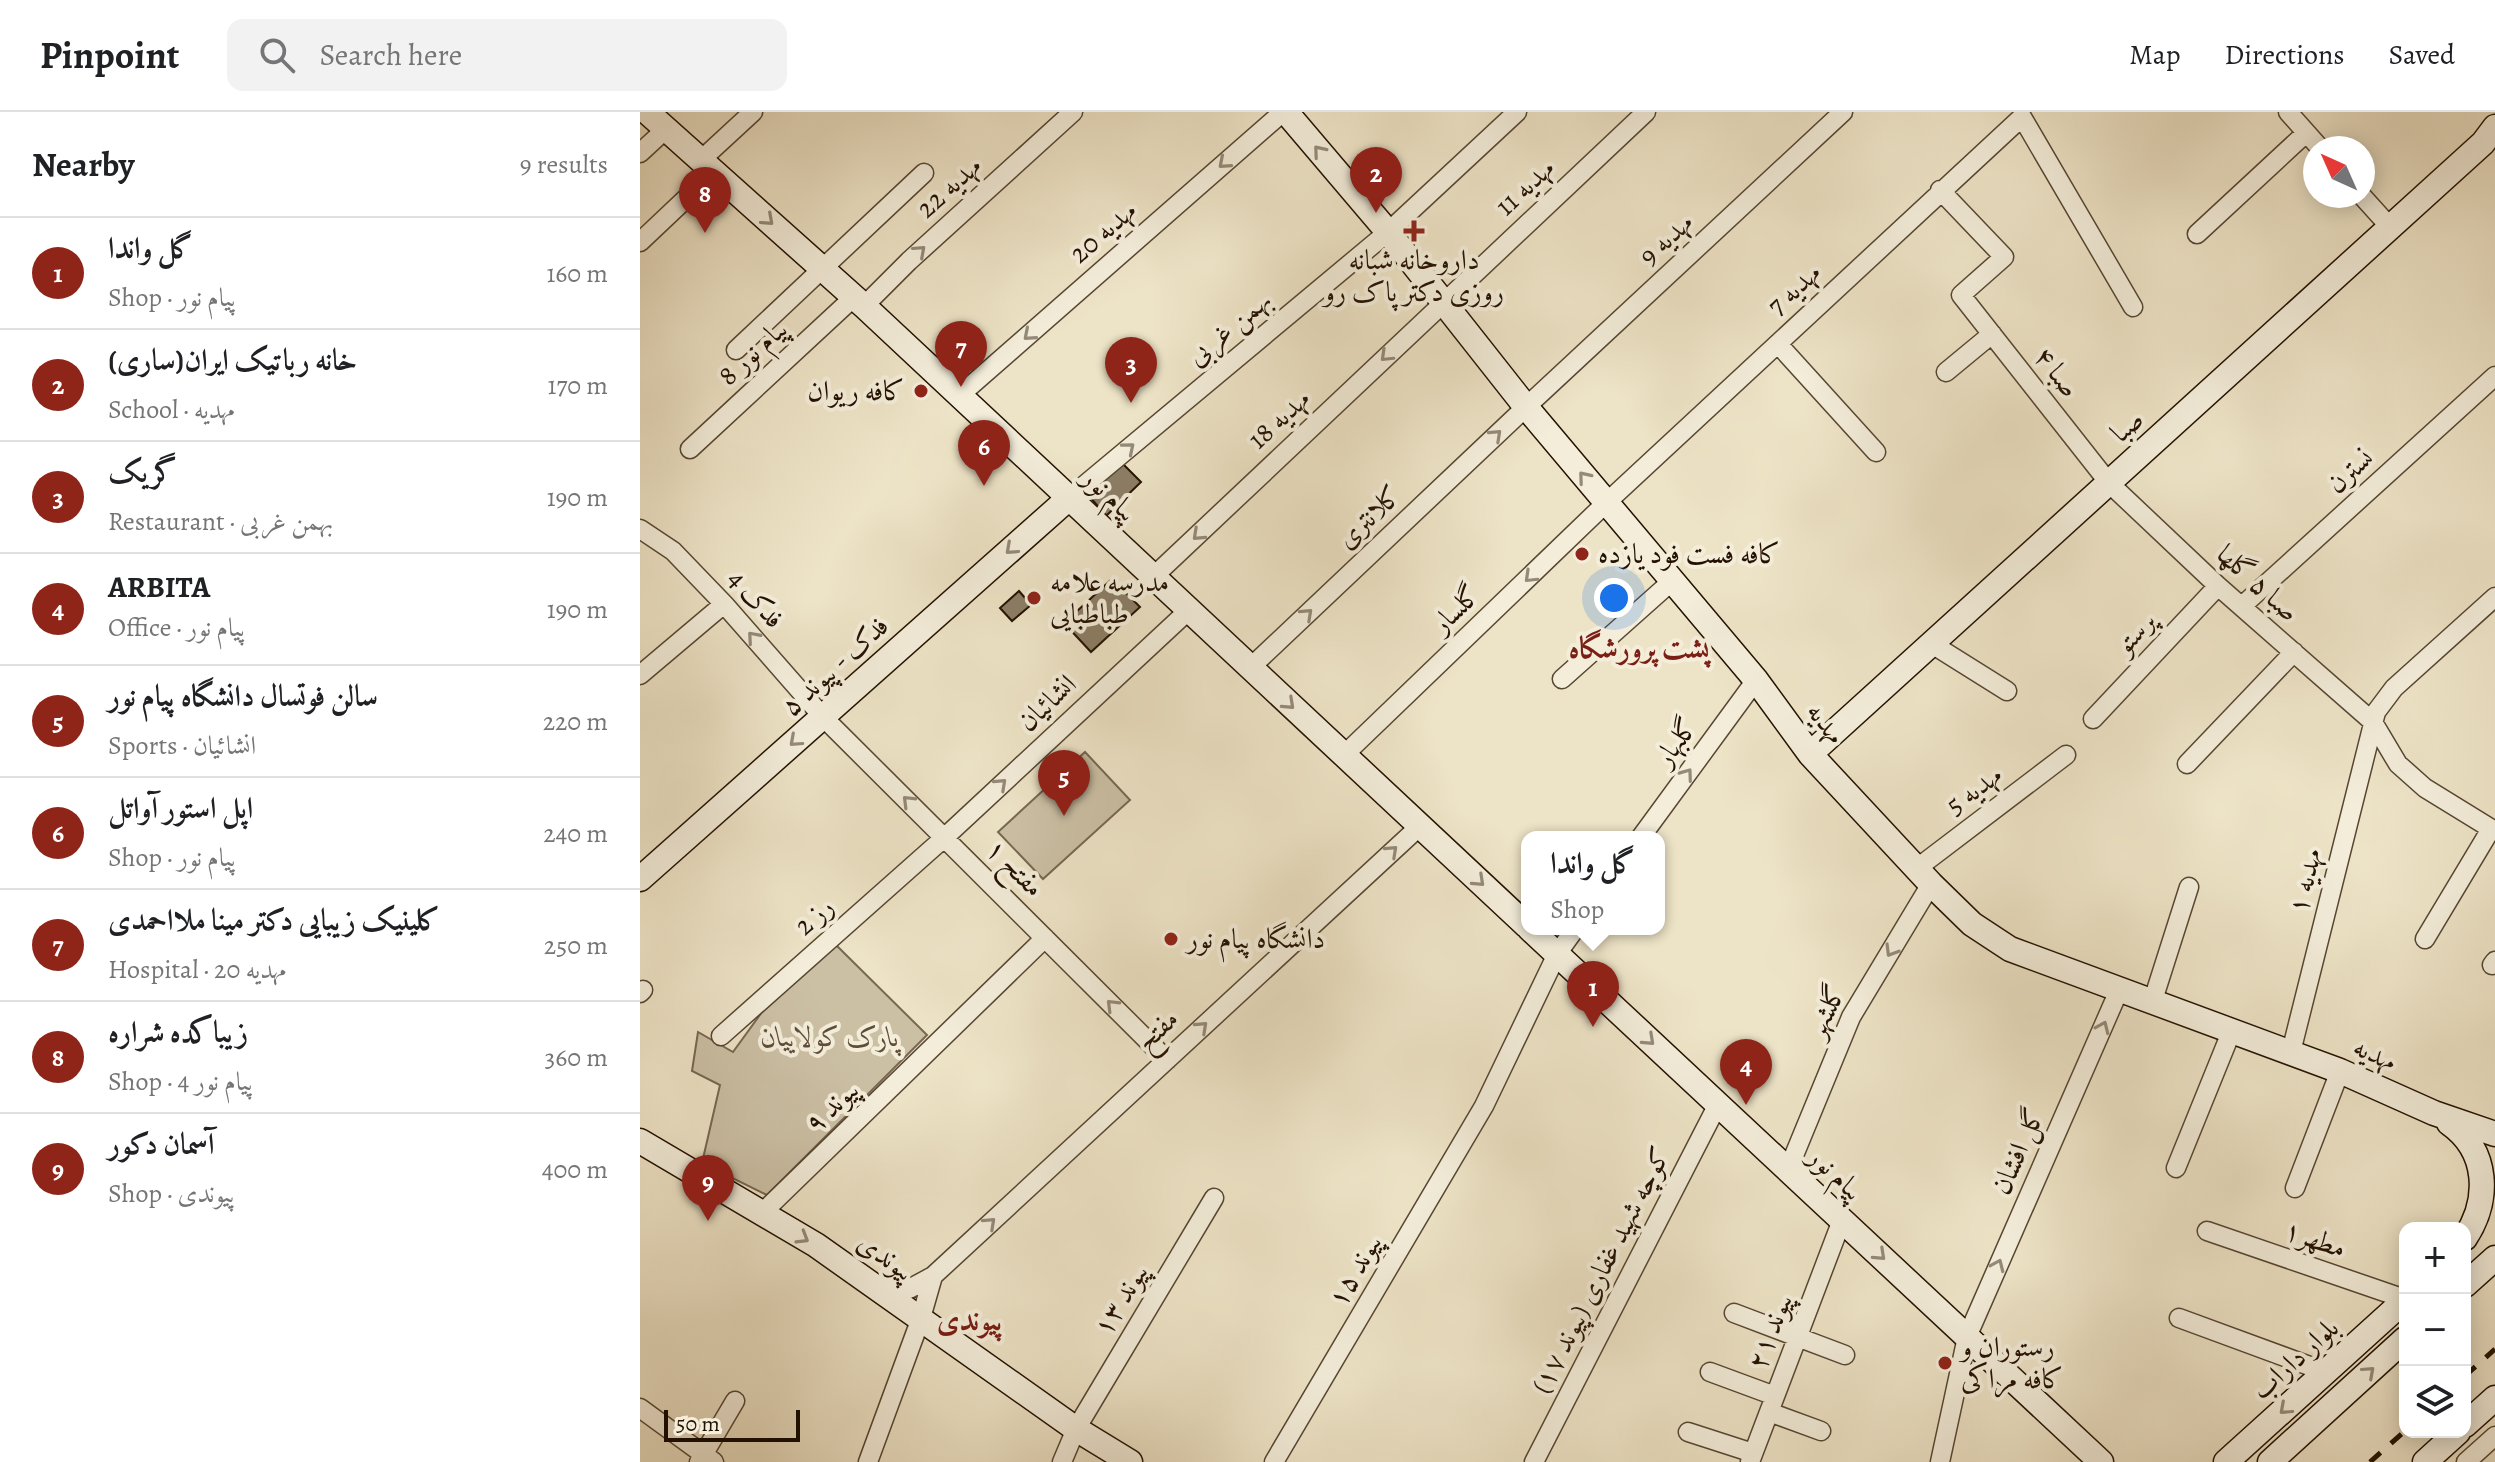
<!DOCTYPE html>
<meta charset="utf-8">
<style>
body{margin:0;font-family:Alegreya,Amiri,serif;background:#f2f2f2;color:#202124}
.controls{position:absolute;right:24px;bottom:24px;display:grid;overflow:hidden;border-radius:16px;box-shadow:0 4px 20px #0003}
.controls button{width:72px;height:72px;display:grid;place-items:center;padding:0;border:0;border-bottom:2px solid #e0e0e0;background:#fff;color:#202124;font:40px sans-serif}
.compass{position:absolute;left:1663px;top:24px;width:72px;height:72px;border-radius:50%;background:#fff;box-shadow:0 4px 20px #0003;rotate:315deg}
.scale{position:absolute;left:24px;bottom:20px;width:136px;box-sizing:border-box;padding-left:8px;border:4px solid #231100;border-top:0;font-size:22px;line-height:28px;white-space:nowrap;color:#231100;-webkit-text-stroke:6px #f3edda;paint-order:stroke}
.you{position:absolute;left:974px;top:486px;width:28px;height:28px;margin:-20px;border:6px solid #fff;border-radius:50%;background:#1a73e8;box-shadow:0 0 0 12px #1a73e833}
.badge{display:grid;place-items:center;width:52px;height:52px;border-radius:50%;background:#8f2418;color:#fff;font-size:26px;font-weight:700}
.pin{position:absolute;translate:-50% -66px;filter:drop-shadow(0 2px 4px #0008)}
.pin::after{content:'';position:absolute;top:42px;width:28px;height:24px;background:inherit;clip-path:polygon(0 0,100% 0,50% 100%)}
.popup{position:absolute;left:881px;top:719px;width:144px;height:104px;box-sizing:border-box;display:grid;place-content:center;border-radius:16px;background:#fff;filter:drop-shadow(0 2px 6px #0005);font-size:26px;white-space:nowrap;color:#757577}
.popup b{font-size:30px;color:#202124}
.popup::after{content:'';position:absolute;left:50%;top:100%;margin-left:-16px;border:16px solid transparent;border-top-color:#fff}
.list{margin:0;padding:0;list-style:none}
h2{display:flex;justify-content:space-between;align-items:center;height:104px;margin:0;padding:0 32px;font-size:34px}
h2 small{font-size:26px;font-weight:400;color:#757577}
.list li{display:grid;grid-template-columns:52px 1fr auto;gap:24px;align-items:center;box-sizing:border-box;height:112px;padding:0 32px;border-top:2px solid #e0e0e0}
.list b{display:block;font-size:30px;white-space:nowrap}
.list p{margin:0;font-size:26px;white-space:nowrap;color:#757577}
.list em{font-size:26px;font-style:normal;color:#757577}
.icon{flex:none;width:44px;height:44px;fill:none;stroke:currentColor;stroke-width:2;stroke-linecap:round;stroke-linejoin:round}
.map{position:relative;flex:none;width:1855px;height:1350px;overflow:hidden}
header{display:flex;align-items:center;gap:48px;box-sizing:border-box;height:112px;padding:0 40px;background:#fff;border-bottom:2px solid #e0e0e0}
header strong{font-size:38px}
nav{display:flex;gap:44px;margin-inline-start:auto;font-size:28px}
.search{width:560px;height:72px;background:#f2f2f2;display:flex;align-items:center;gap:20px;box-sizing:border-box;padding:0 28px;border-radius:16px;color:#757577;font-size:30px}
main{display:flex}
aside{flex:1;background:#fff}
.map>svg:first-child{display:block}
.green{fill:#cbbfa4;stroke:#776852;stroke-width:2}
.building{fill:#8c7e67;stroke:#231100;stroke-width:2}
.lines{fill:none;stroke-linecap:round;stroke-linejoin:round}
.street-casing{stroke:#564632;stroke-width:21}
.secondary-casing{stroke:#231100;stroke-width:27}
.street{stroke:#f3edda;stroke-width:18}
.secondary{stroke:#f3edda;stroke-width:24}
.rail{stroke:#231100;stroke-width:5;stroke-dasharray:14 14;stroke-linecap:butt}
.oneway{stroke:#958a78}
.poi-dot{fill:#8f2418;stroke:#f3edda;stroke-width:3}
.labels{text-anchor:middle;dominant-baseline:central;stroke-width:8;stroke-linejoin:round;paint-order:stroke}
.street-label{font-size:28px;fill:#231100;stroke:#f3edda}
.poi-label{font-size:28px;fill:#231100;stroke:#f3edda;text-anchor:start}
.park-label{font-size:28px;font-style:italic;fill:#5e4e39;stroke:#f3edda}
.neighbourhood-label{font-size:30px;font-weight:bold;fill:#7a1f14;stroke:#f3edda}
</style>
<header>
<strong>Pinpoint</strong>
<div class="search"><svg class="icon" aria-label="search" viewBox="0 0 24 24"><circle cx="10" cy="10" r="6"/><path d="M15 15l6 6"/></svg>Search here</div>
<nav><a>Map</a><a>Directions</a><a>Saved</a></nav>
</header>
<main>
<aside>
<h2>Nearby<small>9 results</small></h2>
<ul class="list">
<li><span class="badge">1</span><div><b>گل واندا</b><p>Shop · پیام نور</p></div><em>160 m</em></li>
<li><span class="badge">2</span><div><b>خانه رباتیک ایران(ساری)</b><p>School · مهدیه</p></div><em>170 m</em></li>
<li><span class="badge">3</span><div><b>گریک</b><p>Restaurant · بهمن غربی</p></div><em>190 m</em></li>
<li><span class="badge">4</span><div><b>ARBITA</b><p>Office · پیام نور</p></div><em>190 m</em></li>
<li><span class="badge">5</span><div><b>سالن فوتسال دانشگاه پیام نور</b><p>Sports · انشائیان</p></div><em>220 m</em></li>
<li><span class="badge">6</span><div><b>اپل استور آواتل</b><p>Shop · پیام نور</p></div><em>240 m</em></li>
<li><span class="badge">7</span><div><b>کلینیک زیبایی دکتر مینا ملااحمدی</b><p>Hospital · مهدیه 20</p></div><em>250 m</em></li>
<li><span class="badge">8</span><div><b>زیباکده شراره</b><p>Shop · پیام نور 4</p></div><em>360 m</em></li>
<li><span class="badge">9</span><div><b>آسمان دکور</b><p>Shop · پیوندی</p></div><em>400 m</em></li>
</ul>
</aside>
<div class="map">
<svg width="1855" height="1350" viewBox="0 0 1855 1350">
<rect width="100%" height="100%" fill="#ede3c6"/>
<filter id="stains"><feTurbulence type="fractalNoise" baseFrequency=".0025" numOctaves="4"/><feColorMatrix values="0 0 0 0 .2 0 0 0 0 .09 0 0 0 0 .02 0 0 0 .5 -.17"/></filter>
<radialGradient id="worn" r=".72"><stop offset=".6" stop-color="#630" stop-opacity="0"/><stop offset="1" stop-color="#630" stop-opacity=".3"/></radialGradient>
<path class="green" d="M445,640L490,688L403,767L358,720Z
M191,828L287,923L127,1083L62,1051L80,973L52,959L58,920L93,940L130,889Z"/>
<path class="building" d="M480,349L501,370L466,404L445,379Z
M472,467L500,495L451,540L424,511Z
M379,479L391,493L372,509L360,496Z"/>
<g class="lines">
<defs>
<path id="street" d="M1648,0L1680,36
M0,41L26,17
M61,48L113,0
M1300,78L1364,145L1321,183L1469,371L1578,474L1733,610L1758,652L1785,676L1855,719
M1722,84L1750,115
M1557,122L1666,21
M0,130L74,60
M224,194L269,149L433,0
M1138,232L1236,340
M96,238L284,61
M1306,260L1352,222
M320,283L643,0
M50,337L214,185
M429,386L748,120L877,0
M0,417L33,439L84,492L183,605L527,948
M513,465L1006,0
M1602,494L1855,264
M1292,532L1367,579
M610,556L886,295L1203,0
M0,563L84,492
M922,567L1031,470
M1453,607L1578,474
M704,643L966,391L1382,5L1493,195
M1547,652L1654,540
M1001,725L1116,568
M1276,757L1426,643
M1785,827L1851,717
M1852,853L1855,849
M0,881L3,878
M1513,888L1549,775
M81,924L304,726L549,498
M1651,940L1736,600L1754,576L1855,485
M1536,1056L1592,918
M1148,1058L1211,905L1291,772
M1655,1076L1700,959
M122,1101L405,826
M1567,1119L1765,1187
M242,1177H269L293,1164L780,714
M1094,1201L1205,1243
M1539,1206L1686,1260
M1070,1260L1135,1284
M0,1296L74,1350
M1129,1300L1181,1319
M1048,1320L1113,1341
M59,1350L95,1289
M228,1350L281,1206L293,1164
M422,1350L436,1317L574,1086
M634,1350L844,994L917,842L935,817
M894,1350L1078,992
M1110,1350L1202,1108
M1300,1350L1327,1225L1480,876
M1826,1350L1855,1324"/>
<path id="secondary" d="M7,0L224,194L887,814
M646,0L748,120L886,295L1116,568L1170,642L1291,772L1332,812L1370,837L1700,959L1794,1001L1855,1022
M1170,642L1843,31L1855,15
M0,767L429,386
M890,817L1461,1350
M1809,1011C1849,1039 1850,1088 1825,1126
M0,1029L176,1133L436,1317L490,1350
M1825,1173L1855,1146
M1825,1313L1855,1286
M1586,1350L1765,1188
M1630,1350L1765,1227
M1785,1350L1818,1320"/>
</defs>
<use href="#street" class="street-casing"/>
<use href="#secondary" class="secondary-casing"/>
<use href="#street" class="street"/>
<use href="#secondary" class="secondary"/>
<path class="rail" d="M1825,1264L1855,1237
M1730,1350L1765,1319"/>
</g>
<defs><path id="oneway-chevron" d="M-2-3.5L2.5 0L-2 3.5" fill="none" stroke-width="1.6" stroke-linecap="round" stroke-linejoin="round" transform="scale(2)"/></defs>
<g class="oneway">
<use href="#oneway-chevron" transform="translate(679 39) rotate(-130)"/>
<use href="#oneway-chevron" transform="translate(584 51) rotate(139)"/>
<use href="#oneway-chevron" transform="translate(128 108) rotate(42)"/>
<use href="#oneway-chevron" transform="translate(280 139) rotate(-42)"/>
<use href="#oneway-chevron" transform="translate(389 223) rotate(139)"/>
<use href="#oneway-chevron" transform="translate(746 244) rotate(136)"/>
<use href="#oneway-chevron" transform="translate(856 323) rotate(-43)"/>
<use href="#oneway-chevron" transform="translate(489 336) rotate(-40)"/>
<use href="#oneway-chevron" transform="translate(944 365) rotate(-130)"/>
<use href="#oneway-chevron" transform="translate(558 423) rotate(137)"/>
<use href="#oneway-chevron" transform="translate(371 437) rotate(138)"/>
<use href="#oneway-chevron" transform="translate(890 465) rotate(136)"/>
<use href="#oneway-chevron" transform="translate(667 502) rotate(-43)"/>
<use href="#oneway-chevron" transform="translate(113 525) rotate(-131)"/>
<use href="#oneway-chevron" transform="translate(649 592) rotate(43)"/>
<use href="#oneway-chevron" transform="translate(155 629) rotate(138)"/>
<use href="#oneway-chevron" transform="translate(1047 662) rotate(-54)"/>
<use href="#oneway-chevron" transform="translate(361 672) rotate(-43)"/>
<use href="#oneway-chevron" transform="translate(268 689) rotate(-135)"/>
<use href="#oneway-chevron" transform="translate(752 739) rotate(-43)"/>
<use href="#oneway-chevron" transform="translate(839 769) rotate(43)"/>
<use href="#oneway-chevron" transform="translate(1251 839) rotate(121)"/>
<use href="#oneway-chevron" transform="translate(472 893) rotate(-135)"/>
<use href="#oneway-chevron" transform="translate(562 915) rotate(-43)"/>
<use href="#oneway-chevron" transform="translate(1463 915) rotate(-66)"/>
<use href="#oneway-chevron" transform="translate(1009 928) rotate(43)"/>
<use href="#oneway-chevron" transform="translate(350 1111) rotate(-43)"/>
<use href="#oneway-chevron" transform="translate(163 1126) rotate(31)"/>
<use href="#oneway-chevron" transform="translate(1240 1143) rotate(43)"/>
<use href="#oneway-chevron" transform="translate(1358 1153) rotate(-66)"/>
<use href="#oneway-chevron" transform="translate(1729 1260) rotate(-42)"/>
<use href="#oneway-chevron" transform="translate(1645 1297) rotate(138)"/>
</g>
<g class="poi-dot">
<path d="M770 107h8v8h8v8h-8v8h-8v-8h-8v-8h8z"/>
<circle cx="281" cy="279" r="8"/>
<circle cx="942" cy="442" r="8"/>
<circle cx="394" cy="486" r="8"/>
<circle cx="531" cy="827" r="8"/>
<circle cx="1305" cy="1251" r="8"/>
</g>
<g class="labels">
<g class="street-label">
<text transform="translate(309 75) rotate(-42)">مهدیه 22</text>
<text transform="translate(885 75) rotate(-43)">مهدیه 11</text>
<text transform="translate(463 120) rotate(-41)">مهدیه 20</text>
<text transform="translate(1026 127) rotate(-43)">مهدیه 9</text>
<text transform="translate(1154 177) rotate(-43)">مهدیه 7</text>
<text transform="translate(589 216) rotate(-40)">بهمن غربی</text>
<text transform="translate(113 240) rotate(-43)">پیام نور 8</text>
<text transform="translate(1417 260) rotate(52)">صبا ۴</text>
<text transform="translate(639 307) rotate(-43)">مهدیه 18</text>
<text transform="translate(1487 314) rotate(-42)">صبا</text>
<text transform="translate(1710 359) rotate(-42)">نسترن</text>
<text transform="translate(470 383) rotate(43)">پیام نور</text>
<text transform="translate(729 405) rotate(-43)">کلانتری</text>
<text transform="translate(1618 471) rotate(42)">صبا ۵ گلها</text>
<text transform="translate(116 487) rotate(48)">فدک 4</text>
<text transform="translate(816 497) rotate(-44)">گلسار</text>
<text transform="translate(1495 521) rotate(-47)">پرستو</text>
<text transform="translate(195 554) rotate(-42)">فدک - پیوند ۵</text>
<text transform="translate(407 591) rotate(-43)">انشائیان</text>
<text transform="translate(1186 611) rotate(52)">مهدیه</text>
<text transform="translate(1036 630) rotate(-54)">گلبهار</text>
<text transform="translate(1334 678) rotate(-37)">مهدیه 5</text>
<text transform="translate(375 756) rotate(45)">مفتح ۱</text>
<text transform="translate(1665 769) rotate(-76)">مهدیه ۱</text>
<text transform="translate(174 804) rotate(-42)">رز 2</text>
<text transform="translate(1186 899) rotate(-64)">گلشهر</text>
<text transform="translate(517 918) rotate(-43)">مفتح</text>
<text transform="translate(1735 942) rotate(24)">مهدیه</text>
<text transform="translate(192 994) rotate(-44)">پیوند ۹</text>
<text transform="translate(1378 1039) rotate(-66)">گل افشان</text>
<text transform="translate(1196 1062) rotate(43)">پیام نور</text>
<text transform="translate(1675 1127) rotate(19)">مطهر۱</text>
<text transform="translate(246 1145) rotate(35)">پیوندی</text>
<text transform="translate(715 1158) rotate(-60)">پیوند ۱۵</text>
<text transform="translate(961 1158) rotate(-63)">کوچه شهید غفاری (پیوند ۱۷)</text>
<text transform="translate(481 1187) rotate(-59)">پیوند ۱۳</text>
<text transform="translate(1130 1219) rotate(-69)">پیوند ۲۱</text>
<text transform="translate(1655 1247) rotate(-42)">بلوار داراب</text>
</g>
<g class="poi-label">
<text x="774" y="148" text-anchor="middle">داروخانه شبانه<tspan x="774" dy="32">روزی دکتر پاک رو</tspan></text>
<text x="265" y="279" text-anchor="end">کافه ریوان</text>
<text x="958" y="442">کافه فست فود یازده</text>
<text x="410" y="470">مدرسه علامه<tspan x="410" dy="32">طباطبایی</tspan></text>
<text x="547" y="827">دانشگاه پیام نور</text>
<text x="1321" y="1235">رستوران و<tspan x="1321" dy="32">کافه مراکی</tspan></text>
</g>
<g class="park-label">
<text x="190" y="925">پارک کولاییان</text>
</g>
<g class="neighbourhood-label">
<text x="999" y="536">پشت پرورشگاه</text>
<text x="330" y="1208">پیوندی</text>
</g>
</g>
<rect width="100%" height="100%" filter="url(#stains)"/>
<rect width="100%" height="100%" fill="url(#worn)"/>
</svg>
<div class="controls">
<button>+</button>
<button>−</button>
<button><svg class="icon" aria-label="layers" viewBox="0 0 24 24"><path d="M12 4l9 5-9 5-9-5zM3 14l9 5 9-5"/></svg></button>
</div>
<svg class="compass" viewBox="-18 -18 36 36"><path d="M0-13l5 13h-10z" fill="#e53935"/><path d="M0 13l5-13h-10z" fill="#757577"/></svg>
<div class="scale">50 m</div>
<div class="you"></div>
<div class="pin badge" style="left:953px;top:915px">1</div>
<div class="popup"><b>گل واندا</b>Shop</div>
<div class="pin badge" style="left:736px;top:101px">2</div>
<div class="pin badge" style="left:491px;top:291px">3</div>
<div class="pin badge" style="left:1106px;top:993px">4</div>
<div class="pin badge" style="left:424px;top:704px">5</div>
<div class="pin badge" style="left:344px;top:374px">6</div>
<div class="pin badge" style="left:321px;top:275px">7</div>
<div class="pin badge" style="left:65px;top:121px">8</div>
<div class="pin badge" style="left:68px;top:1109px">9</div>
</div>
</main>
